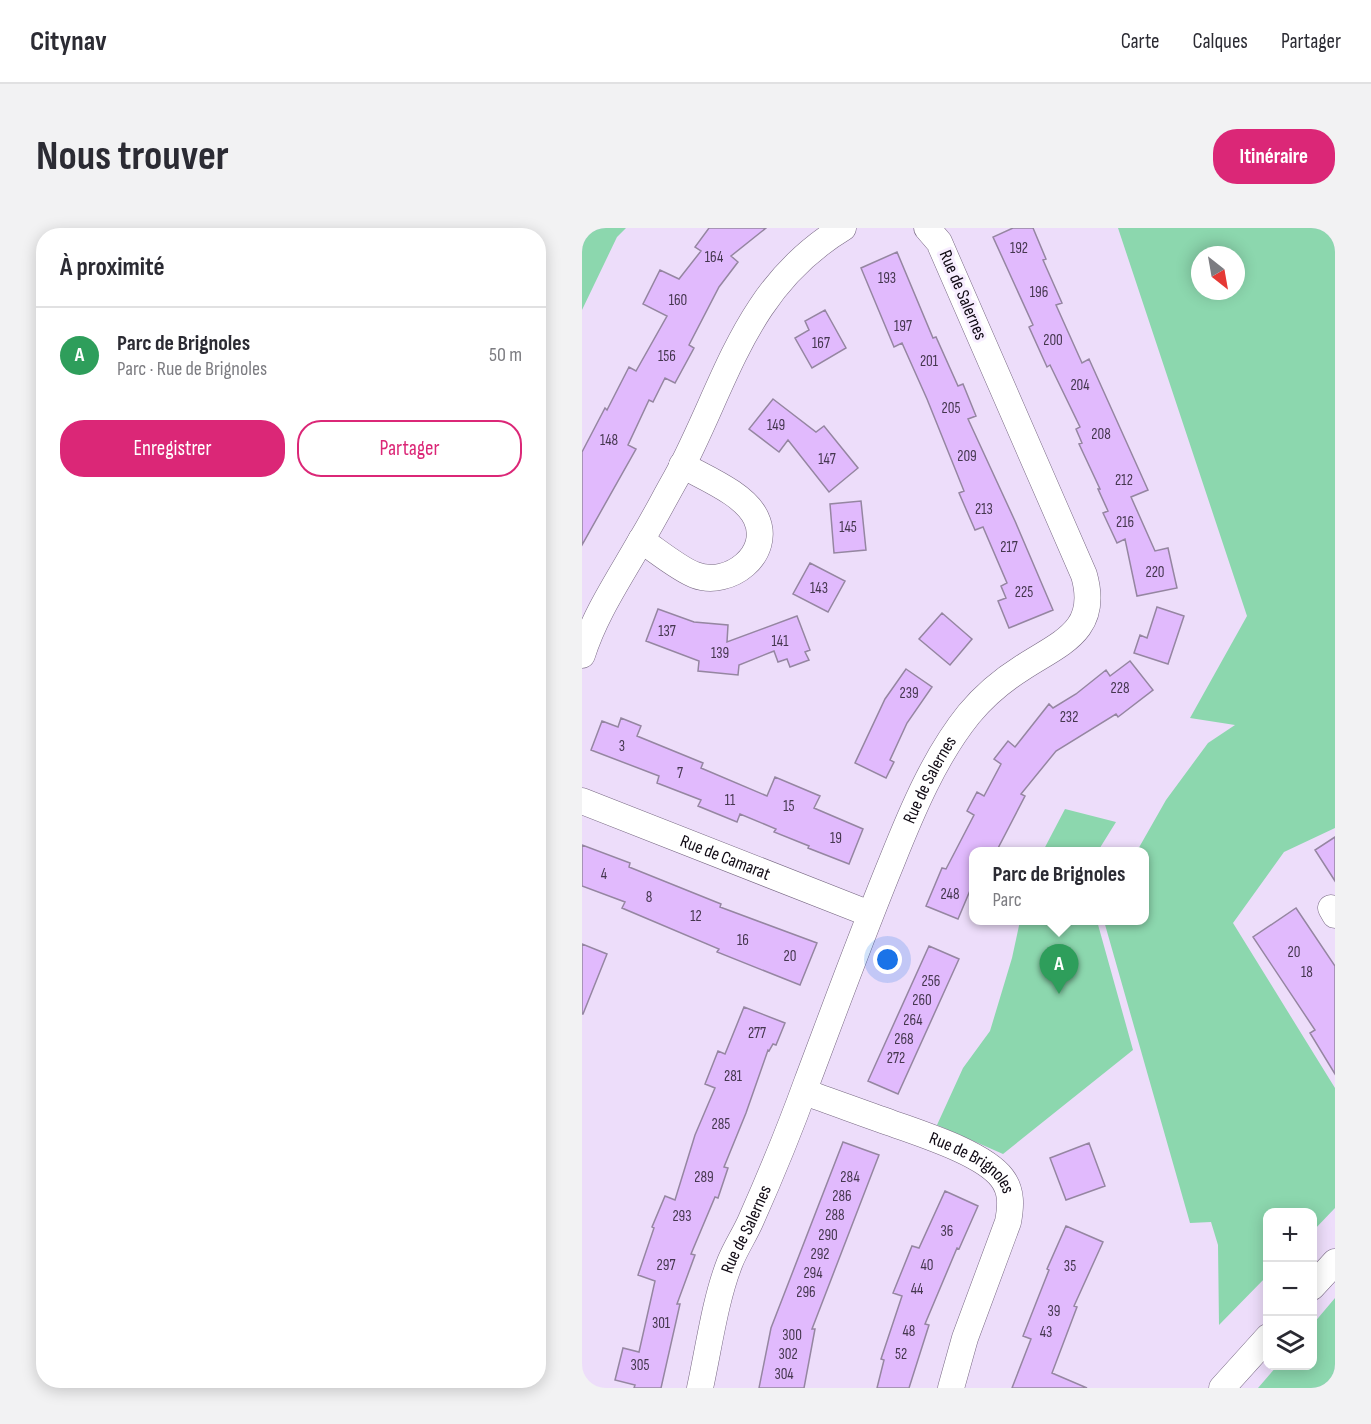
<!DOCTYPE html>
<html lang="fr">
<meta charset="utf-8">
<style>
body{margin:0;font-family:"Sofia Sans Condensed",sans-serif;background:#f2f2f3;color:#2b2b33}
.controls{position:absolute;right:18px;bottom:18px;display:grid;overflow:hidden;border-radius:12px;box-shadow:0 3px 15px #0003}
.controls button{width:54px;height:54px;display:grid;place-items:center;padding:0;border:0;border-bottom:2px solid #e1e1e2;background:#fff;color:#2b2b33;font:30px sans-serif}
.compass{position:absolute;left:609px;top:18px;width:54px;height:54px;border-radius:50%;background:#fff;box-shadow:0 3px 15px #0003;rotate:149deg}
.you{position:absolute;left:306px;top:732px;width:21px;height:21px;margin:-15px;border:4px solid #fff;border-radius:50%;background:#1a73e8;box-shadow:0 0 0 9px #1a73e833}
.badge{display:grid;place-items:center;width:39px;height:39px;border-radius:50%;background:#db2777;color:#fff;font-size:20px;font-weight:700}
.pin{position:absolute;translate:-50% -50px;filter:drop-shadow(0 2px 3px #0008)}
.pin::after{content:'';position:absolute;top:32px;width:21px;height:18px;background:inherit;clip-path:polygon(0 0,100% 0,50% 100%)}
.popup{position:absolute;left:387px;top:619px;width:180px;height:78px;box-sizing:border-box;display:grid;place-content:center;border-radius:12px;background:#fff;filter:drop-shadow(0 2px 4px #0005);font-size:20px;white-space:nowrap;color:#7c7c81}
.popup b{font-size:22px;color:#2b2b33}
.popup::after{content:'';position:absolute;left:50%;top:100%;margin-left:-12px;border:12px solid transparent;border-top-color:#fff}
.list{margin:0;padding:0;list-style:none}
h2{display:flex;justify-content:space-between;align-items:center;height:78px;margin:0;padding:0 24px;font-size:26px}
h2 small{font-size:20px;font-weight:400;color:#7c7c81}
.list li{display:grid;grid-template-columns:39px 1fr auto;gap:18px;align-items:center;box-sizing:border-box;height:96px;padding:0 24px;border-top:2px solid #e1e1e2}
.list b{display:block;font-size:22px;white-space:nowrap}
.list p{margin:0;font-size:20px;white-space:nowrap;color:#7c7c81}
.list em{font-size:20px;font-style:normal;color:#7c7c81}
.actions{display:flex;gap:12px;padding:18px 24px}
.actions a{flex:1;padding:14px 0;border:2px solid #db2777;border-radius:24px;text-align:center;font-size:21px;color:#db2777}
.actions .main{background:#db2777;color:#fff}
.icon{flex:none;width:33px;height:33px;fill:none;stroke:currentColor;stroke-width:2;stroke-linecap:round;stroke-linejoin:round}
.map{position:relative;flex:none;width:753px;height:1160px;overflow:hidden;border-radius:24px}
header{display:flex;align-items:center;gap:36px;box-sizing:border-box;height:84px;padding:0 30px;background:#fff;border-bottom:2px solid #e1e1e2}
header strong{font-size:28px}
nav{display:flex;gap:33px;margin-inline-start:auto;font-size:21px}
.intro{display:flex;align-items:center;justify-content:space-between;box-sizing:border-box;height:144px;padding:0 36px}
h1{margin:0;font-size:42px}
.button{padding:15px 27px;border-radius:24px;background:#db2777;color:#fff;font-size:21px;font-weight:700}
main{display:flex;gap:36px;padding:0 36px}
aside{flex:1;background:#fff;border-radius:24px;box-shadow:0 3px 15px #0003}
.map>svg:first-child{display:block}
.green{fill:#8cd7ae;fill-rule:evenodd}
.building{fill:#e1bafd;stroke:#9586a1;stroke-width:1.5}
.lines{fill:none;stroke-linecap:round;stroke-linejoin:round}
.minor-casing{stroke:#786983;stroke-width:27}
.minor{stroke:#fff;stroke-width:26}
.labels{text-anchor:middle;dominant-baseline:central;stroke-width:6;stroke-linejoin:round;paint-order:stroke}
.number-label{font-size:15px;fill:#44364e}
.street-label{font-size:18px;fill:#100a14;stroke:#f7edff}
</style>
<header>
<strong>Citynav</strong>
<nav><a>Carte</a><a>Calques</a><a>Partager</a></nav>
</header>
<div class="intro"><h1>Nous trouver</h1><a class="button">Itinéraire</a></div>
<main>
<aside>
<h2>À proximité<small></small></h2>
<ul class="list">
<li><span class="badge" style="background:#2e9e5b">A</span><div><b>Parc de Brignoles</b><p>Parc · Rue de Brignoles</p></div><em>50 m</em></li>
</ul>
<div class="actions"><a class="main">Enregistrer</a><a>Partager</a></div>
</aside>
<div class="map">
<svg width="753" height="1160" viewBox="0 0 753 1160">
<rect width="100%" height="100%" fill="#edddfa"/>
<path class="green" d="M0,0H44L35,9L0,82Z
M536,0H753V600L702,624L651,695L753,860V980L731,1003L730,984H686L685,1048L637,1097L636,1017L629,994L608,995L522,693L562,692V624L555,623L584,572L626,515L653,497L608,490L665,388ZM618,27H654V63H618Z
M483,581L534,594L516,623H461Z
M438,693H515L551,822L421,926L355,897L381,840L408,803L430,730Z
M753,1070V1160H676L695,1138H730L731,1096Z"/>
<path class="building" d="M127,0H184L149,28L156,34L137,59L107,117L112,120L93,155L83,150L71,174L67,172L46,217L54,221L0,317V224L23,180L25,182L47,139L54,143L85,88L61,76L78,42L97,51L119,23L113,19Z
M431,0H451L464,31L461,32L480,75L474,77L500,135L507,131L566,262L549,269L573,323L586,320L595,360L555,368L543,311L535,315L521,285L526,283L516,261H518L497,216L500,215L494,201L498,199L468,137L465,139L447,99L451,97L411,9Z
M315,24L351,110L354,109L376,158L381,156L394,188L386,191L433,293L471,382L427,400L416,373L424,370L419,358L425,355L401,299L393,302L377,265L382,263L345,171L320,115L312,119L279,40Z
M243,82L264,120L230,140L213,110L227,102L223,93Z
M191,171L234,204L242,198L276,240L247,264L206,212L197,224L167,201Z
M279,273L284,322L252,325L248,276Z
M228,335L263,353L246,384L211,366Z
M575,379L602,388L586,436L552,425L558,407L565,410Z
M76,381L112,394L146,397L145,414L215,388L228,422L223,424L227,432L208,439L205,431L196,434L192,423L157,437L156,447L116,443L117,433L64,413Z
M360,385L390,411L368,437L337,411Z
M548,433L571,462L536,489L534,486L474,523L439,566L443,568L414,624H392V653L376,691L344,678L360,640L364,641L392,587L385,583L395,564L402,568L419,536L412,531L426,513L433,519L467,476L471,480L494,466L524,442L528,448Z
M324,441L350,459L325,495L308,532L312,534L304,550L273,535L303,471Z
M39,490L59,498L55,508L121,535L119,540L185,568L193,549L238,568L232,580L281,601L267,636L226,620L227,618L192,604L194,601L158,586L155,594L116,578L119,572L75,555L77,548L9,522L20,493L36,499Z
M753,609V653L733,622Z
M0,617L48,635L47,639L139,676L138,679L235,715L218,757L135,724L137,721L40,680L43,674L0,658Z
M714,680L753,738V846L728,805L733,802L671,709Z
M0,716L25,726L1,786H0Z
M347,718L377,731L316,866L286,853Z
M162,779L203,795L194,817L191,816L187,823L186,822L164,885L142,939L146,940L136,970L133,969L109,1026L113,1027L95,1076H98L79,1160H52L53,1157L33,1152L41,1120L57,1124L73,1053L56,1047L72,1000L70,999L83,968L93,972L113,907L133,860L123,856L136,823L143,826Z
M261,914L297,927L230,1101H233L222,1160H177L189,1100Z
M507,915L523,958L484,972L468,930Z
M363,963L396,978L377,1021L375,1020L343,1096L347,1097L327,1160H295L302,1132L299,1131L320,1068L311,1065L330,1018L337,1020Z
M484,998L521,1014L492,1078L495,1079L470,1145L505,1160H430L449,1111L441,1108L467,1042L465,1041Z"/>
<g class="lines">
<defs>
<g id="minor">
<path d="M59,312C74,322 97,341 113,347C147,360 191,326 174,290C163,266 123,250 100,237"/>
<path d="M0,427C13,386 37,351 58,314C71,293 82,271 94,250C145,155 162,60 261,0"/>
<path id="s1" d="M0,573L288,686"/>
<path d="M749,680L753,687"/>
<path id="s2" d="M222,864C251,874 280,885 309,895C339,906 401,925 420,950C430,963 429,978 426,994L383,1110L369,1160"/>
<path d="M730,1059L753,1034"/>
<path id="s3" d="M118,1160C127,1119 133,1072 148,1034C154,1019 163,1006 169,992C189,947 208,901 225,854C253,780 280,706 310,633C330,583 353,528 387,486C402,468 421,452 440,440C478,415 518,403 502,347L357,14L345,0"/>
<path d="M640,1160L686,1109"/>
</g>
</defs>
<use href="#minor" class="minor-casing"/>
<use href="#minor" class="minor"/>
</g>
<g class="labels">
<g class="number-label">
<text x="437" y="20">192</text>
<text x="132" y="29">164</text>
<text x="305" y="50">193</text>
<text x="457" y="64">196</text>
<text x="96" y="72">160</text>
<text x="321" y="98">197</text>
<text x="471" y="112">200</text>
<text x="239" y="115">167</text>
<text x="85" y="128">156</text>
<text x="347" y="133">201</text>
<text x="498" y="157">204</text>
<text x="369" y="180">205</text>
<text x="194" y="197">149</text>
<text x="519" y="206">208</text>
<text x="27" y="212">148</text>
<text x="385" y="228">209</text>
<text x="245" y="231">147</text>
<text x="542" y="252">212</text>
<text x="402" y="281">213</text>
<text x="543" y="294">216</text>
<text x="266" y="299">145</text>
<text x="427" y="319">217</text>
<text x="573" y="344">220</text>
<text x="237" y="360">143</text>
<text x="442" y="364">225</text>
<text x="85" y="403">137</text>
<text x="198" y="413">141</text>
<text x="138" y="425">139</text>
<text x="538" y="460">228</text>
<text x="327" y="465">239</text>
<text x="487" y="489">232</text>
<text x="40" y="518">3</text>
<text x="98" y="545">7</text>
<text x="148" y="572">11</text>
<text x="207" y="578">15</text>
<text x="254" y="610">19</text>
<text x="22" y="646">4</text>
<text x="368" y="666">248</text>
<text x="67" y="669">8</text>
<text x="114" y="688">12</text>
<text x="161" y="712">16</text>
<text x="712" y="724">20</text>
<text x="208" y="728">20</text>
<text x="725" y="744">18</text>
<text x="349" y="753">256</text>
<text x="340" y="772">260</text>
<text x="331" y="792">264</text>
<text x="175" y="805">277</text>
<text x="322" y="811">268</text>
<text x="314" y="830">272</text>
<text x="151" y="848">281</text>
<text x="139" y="896">285</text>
<text x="122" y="949">289</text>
<text x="268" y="949">284</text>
<text x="260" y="968">286</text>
<text x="253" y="987">288</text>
<text x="100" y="988">293</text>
<text x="365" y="1003">36</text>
<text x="246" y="1007">290</text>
<text x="238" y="1026">292</text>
<text x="84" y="1037">297</text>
<text x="345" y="1037">40</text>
<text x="488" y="1038">35</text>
<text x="231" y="1045">294</text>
<text x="335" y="1061">44</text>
<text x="224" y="1064">296</text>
<text x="472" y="1083">39</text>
<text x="79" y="1095">301</text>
<text x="327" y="1103">48</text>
<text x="464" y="1104">43</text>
<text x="210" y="1107">300</text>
<text x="206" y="1126">302</text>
<text x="319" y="1126">52</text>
<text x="58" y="1137">305</text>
<text x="202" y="1146">304</text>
</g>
<g class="street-label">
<text transform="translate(381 67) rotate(67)">Rue de Salernes</text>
<text stroke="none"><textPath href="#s3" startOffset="652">Rue de Salernes</textPath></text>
<text stroke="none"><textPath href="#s1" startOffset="154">Rue de Camarat</textPath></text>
<text stroke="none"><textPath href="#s2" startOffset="184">Rue de Brignoles</textPath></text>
<text stroke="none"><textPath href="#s3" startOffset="166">Rue de Salernes</textPath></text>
</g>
</g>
</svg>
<div class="controls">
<button>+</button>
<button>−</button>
<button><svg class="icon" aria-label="layers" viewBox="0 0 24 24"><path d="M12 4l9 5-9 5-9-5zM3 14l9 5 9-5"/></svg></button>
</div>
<svg class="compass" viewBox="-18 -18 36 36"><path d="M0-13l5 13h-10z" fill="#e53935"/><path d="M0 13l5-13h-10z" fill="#7c7c81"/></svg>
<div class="you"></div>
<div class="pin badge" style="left:477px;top:766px;background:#2e9e5b">A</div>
<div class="popup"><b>Parc de Brignoles</b>Parc</div>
</div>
</main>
